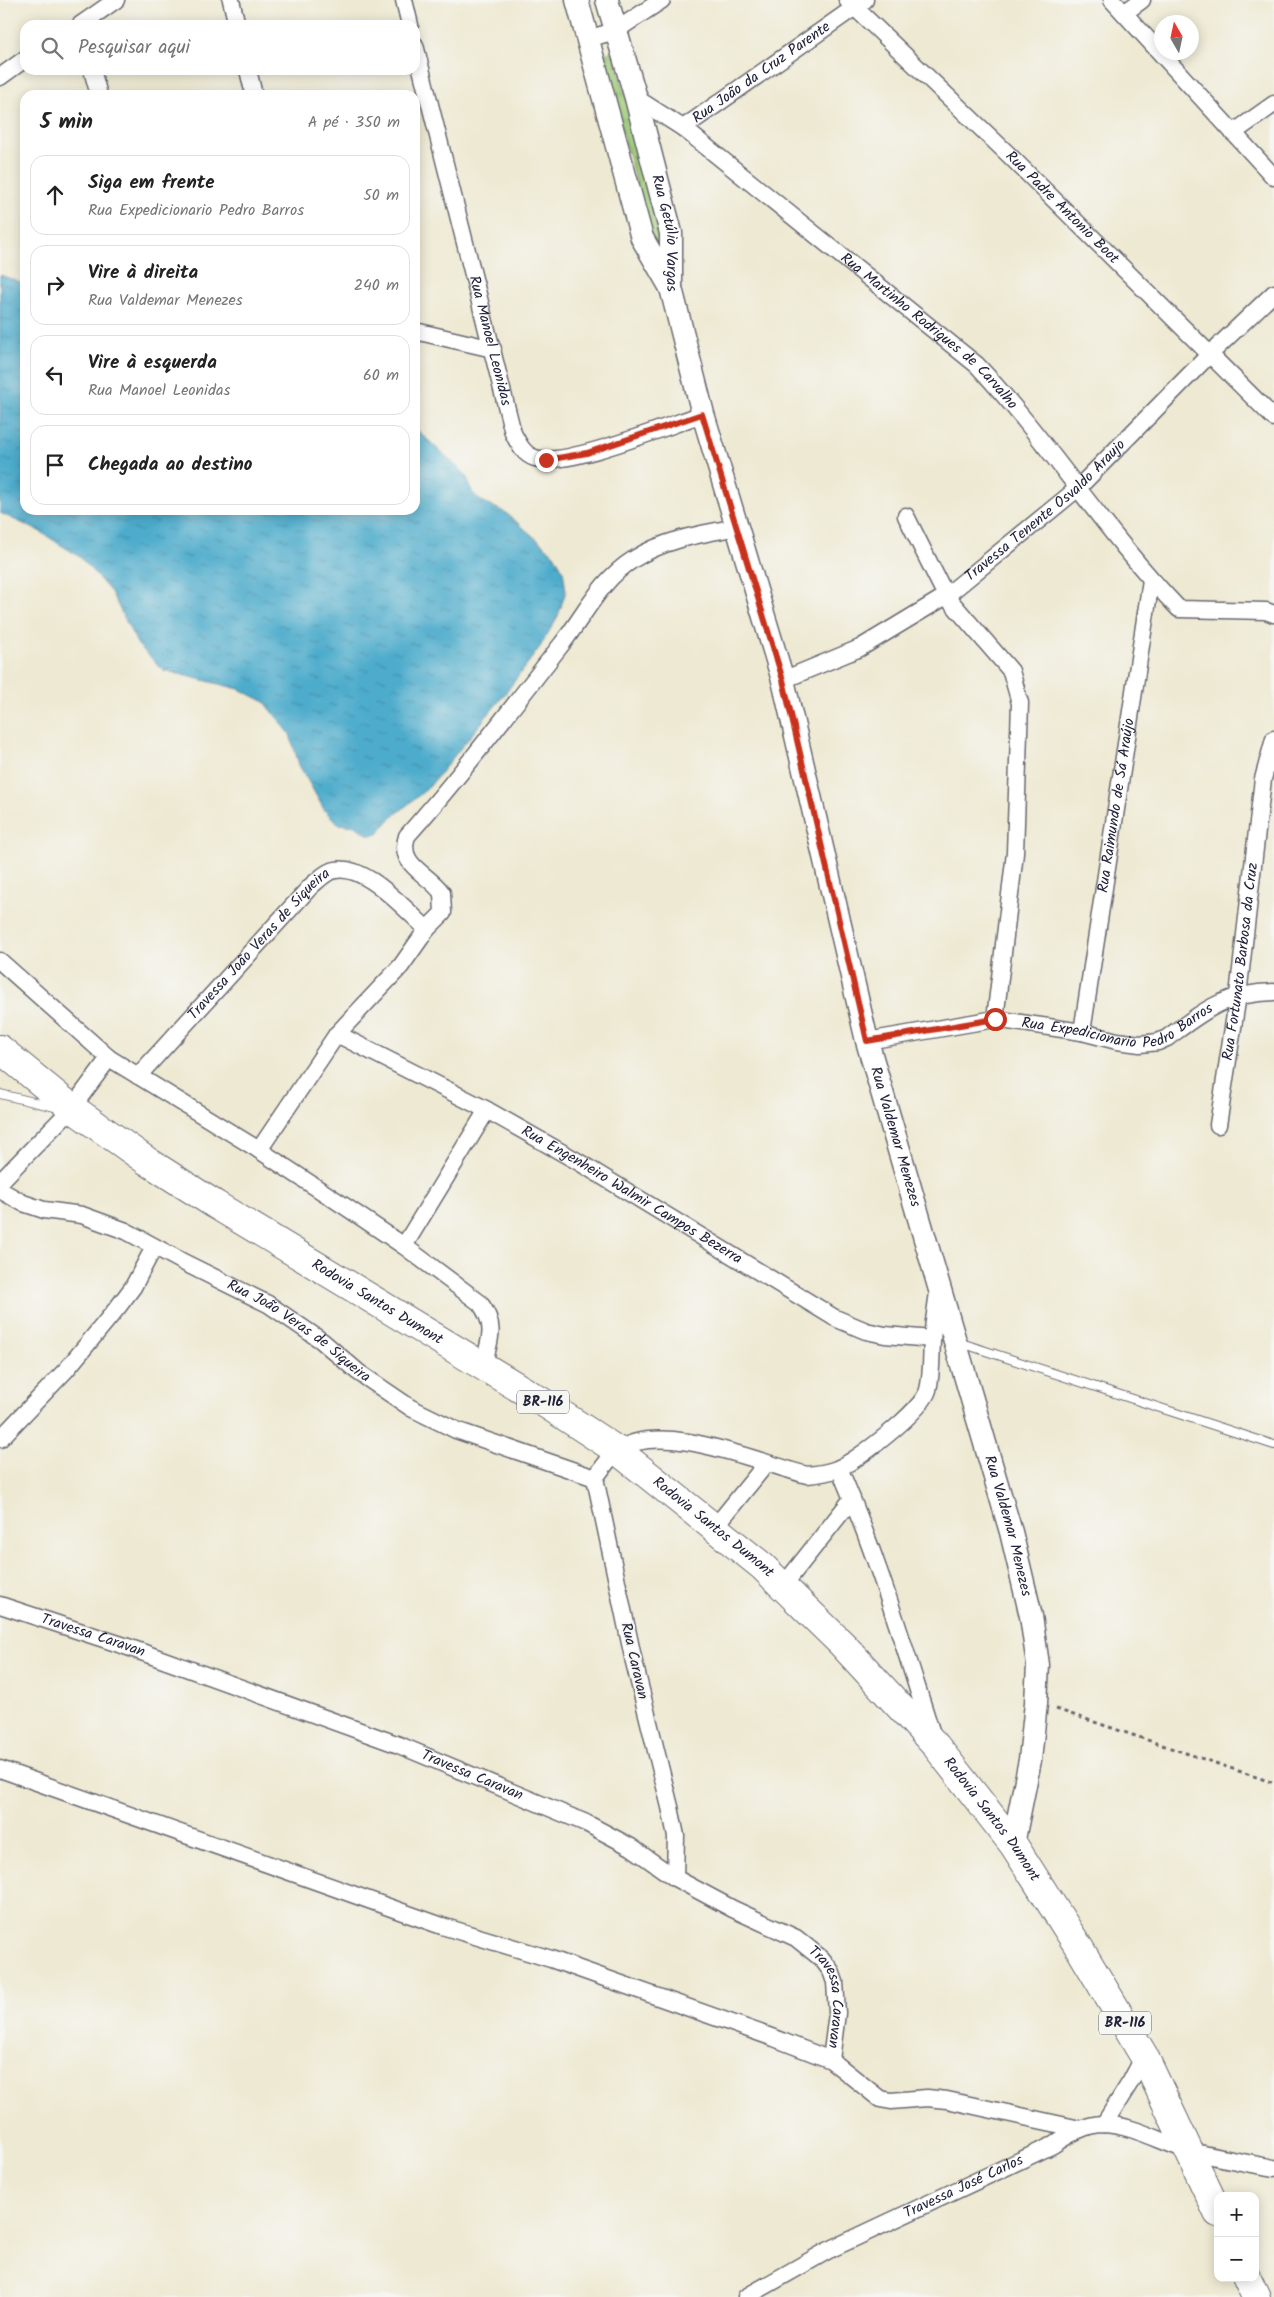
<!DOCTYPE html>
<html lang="pt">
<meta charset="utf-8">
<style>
body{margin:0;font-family:Kalam,sans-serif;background:#f2f2f2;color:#222}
.controls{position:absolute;right:15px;bottom:15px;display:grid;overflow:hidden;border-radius:10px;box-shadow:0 2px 12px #0003}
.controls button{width:45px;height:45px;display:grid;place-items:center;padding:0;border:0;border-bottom:1px solid #e0e0e0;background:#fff;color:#222;font:25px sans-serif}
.compass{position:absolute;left:1154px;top:15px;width:45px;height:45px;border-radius:50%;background:#fff;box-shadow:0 2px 12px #0003;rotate:351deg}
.stop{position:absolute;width:15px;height:15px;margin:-11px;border:4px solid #c8321e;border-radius:50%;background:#fff}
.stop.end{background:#c8321e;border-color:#fff;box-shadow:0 1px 5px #0008}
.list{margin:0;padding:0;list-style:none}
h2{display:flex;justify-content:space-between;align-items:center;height:65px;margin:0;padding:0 20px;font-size:21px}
h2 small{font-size:16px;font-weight:400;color:#767676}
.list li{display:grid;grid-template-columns:32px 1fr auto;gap:15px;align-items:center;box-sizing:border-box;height:80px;margin:0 10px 10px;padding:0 10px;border:1px solid #e0e0e0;border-radius:15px}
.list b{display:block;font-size:19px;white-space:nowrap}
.list p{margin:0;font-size:16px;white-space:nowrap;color:#767676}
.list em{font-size:16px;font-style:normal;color:#767676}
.icon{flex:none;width:28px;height:28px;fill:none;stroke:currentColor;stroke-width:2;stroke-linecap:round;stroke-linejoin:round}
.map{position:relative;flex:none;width:1274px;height:2297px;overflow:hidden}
.search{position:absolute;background:#fff;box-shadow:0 2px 12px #0003;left:20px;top:20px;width:400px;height:55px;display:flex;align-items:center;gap:12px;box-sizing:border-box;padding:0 18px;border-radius:15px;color:#767676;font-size:19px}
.panel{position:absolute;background:#fff;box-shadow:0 2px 12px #0003;left:20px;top:90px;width:400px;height:425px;border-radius:15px}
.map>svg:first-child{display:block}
.park{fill:url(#park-tufts);stroke:#607659}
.water{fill:url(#water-ripples);stroke:#386784}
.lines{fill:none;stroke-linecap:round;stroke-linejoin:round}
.lane-casing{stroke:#696870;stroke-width:10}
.street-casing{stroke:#696870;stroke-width:19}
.secondary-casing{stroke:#696870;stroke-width:25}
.highway-casing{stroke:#696870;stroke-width:30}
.path{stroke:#696870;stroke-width:3;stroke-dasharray:4 4;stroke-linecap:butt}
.lane{stroke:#fff;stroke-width:8}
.street{stroke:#fff;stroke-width:16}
.secondary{stroke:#fff;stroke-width:22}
.highway{stroke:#fff;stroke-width:28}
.route{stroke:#c8321e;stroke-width:6}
.labels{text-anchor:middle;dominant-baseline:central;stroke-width:4;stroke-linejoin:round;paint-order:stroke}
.shield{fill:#f6f6f2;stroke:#626272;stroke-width:1}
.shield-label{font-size:14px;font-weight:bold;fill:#22223b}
.street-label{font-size:15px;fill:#22223b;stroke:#f6f6f2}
</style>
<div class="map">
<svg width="1274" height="2297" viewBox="0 0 1274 2297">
<defs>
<pattern id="park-tufts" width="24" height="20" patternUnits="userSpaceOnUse" patternTransform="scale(1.25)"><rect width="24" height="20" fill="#9eca77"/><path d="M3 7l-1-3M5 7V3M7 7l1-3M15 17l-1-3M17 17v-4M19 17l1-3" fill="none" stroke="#88ad68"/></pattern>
<pattern id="water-ripples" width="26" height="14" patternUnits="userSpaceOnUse" patternTransform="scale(1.25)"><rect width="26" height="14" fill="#4eaccc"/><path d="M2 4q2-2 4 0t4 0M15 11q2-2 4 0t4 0" fill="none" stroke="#408ca7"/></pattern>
</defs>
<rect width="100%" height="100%" fill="#f6f6f2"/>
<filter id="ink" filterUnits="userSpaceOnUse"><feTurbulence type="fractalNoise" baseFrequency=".02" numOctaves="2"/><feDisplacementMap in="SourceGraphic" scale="10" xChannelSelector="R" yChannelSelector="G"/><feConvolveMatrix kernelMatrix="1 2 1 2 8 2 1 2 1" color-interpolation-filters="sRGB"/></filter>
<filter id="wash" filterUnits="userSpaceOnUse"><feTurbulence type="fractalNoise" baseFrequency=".0096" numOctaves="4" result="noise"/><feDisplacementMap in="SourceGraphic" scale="20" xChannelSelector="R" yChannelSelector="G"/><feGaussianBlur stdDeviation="1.12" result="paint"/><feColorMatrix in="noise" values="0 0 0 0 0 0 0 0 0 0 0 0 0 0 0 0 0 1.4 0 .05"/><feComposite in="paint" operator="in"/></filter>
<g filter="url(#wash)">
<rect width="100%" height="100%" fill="#eee9d2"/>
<path class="park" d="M613,51L667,237L658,243H652L602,55Z"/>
<path class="water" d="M0,275L17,281L25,286V510H415V428L466,475L472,492L480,500L506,513L554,554L563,570L566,591L558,616L540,647L504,695L429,787L388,821L378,834L369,835L355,826L339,824L325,811L299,765L290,734L265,702L239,689L163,670L138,645L111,592L80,557L39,531L0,513Z"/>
</g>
<g filter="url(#ink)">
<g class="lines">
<defs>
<path id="lane" d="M0,1094L55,1107
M958,1342L1274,1445"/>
<g id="street">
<path d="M231,0L237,25"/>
<path d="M404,0L410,25"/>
<path id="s1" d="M847,0L1009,155L1274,418"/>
<path d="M1112,0L1274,177"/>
<path d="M1124,13L1142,0"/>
<path d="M80,25L116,0"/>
<path d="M587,39L615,31L662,0"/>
<path id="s2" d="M415,45L513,433C518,443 524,455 535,458C565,468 669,425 703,414"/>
<path d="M92,70L99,95"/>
<path d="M248,70L254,95"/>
<path d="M0,77L25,59"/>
<path id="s3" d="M636,98L683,128L977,365C1049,442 1105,533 1179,609L1266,611L1274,614"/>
<path id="s4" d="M683,128L865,0"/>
<path d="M1233,133L1274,104"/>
<path d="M415,331L493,349"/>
<path d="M906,516L946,596L1011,671L1020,703L1015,853L995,1019"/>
<path id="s5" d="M783,680L860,648L946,596L1077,489L1210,354L1274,293"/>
<path d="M427,929L443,913L442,893C428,873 397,866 407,836C461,775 511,709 561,645C585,615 600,580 634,559C665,539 702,534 738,527"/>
<path d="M0,961L109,1058L259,1150L349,1209L404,1246L480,1303C497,1326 490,1340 483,1365"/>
<path id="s6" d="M1082,1032L1151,580"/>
<path id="s7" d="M337,1034L487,1110L577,1161L835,1318L866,1331L885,1335L932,1339"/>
<path id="s8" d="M867,1041L995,1019L1082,1032L1117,1041L1140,1044L1158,1042L1167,1038C1205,1010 1225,993 1274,992"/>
<path id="s9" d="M138,1076L311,886C316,882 323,875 329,872C361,857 406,911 427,929L401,966L337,1034L259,1150"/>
<path id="s10" d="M1218,1125L1238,995L1263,779L1274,739"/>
<path d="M0,1182L72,1108L109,1058"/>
<path id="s11" d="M0,1190L23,1203L44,1210L82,1215L126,1231L185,1263L268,1304L322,1341L358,1372L411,1408L456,1430L595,1478"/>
<path d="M404,1246L487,1110"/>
<path d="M0,1439L66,1370L118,1307L133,1287L154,1247"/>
<path d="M839,1468C877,1555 904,1647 933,1737"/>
<path d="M715,1527L766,1464"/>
<path d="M783,1586L852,1499"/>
<path id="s12" d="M0,1605L125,1646L399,1745L586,1823L631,1847L675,1878L733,1909L796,1938L822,1959L831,1971L835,1982L837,2013L831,2060"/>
<path d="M0,1769L442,1926L551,1959L774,2038L831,2060L880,2099L891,2101L927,2098L947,2100L1080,2129"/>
<path d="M675,1878L676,1836L670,1807L634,1662L595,1478C602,1469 609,1458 617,1451C661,1419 759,1463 807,1475C818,1474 827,1473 837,1469C858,1460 922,1411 928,1390C932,1374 931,1357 932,1341C933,1325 936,1308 938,1292"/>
<path d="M1104,2124L1131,2081L1144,2056"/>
<path id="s13" d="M746,2297L827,2251L1051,2146C1067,2136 1084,2124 1103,2124C1134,2125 1162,2143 1191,2151C1218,2158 1247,2163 1274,2168"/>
</g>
<g id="secondary">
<path d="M577,0L642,238L671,288"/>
<path id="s14" d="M607,0L636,98L671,233V288L703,414L783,680L867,1041L1011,1532L1031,1616L1038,1665L1036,1703L1030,1760L1013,1844"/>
</g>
<g id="highway">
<path id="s15" d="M0,1049L72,1108L147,1161L216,1205L549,1406L618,1451L762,1566L805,1608L842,1644L936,1746L1013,1844L1080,1949L1144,2056L1218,2213"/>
<path d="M1247,2278L1256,2297"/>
</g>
</defs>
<use href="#lane" class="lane-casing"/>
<use href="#street" class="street-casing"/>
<use href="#secondary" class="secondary-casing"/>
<use href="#highway" class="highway-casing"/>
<path class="path" d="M1056,1709L1274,1783"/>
<use href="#lane" class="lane"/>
<use href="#street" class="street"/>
<use href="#secondary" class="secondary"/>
<use href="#highway" class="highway"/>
</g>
</g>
<g class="lines" filter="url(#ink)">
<path class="route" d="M546,460L587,453L702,414L783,680L867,1041L995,1019"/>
</g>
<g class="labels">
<g class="shield">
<rect x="517" y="1390.5" width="52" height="23" rx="4"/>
<rect x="1099" y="2011.5" width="52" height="23" rx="4"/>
</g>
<g class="shield-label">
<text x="543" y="1402">BR-116</text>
<text x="1125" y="2023">BR-116</text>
</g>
<g class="street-label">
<text stroke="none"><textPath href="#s4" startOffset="96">Rua João da Cruz Parente</textPath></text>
<text stroke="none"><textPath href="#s1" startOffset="299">Rua Padre Antonio Boot</textPath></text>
<text stroke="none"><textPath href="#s14" startOffset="241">Rua Getúlio Vargas</textPath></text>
<text stroke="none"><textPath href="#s3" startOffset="375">Rua Martinho Rodrigues de Carvalho</textPath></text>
<text stroke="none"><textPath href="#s2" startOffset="305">Rua Manoel Leonidas</textPath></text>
<text stroke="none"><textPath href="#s5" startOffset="315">Travessa Tenente Osvaldo Araujo</textPath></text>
<text stroke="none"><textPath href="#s6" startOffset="229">Rua Raimundo de Sá Araújo</textPath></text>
<text stroke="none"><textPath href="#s9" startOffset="179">Travessa João Veras de Siqueira</textPath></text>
<text stroke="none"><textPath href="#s10" startOffset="165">Rua Fortunato Barbosa da Cruz</textPath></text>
<text stroke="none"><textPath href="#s8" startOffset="258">Rua Expedicionario Pedro Barros</textPath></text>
<text stroke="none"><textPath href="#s14" startOffset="1175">Rua Valdemar Menezes</textPath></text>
<text stroke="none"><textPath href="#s7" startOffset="336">Rua Engenheiro Walmir Campos Bezerra</textPath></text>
<text stroke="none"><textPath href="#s15" startOffset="455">Rodovia Santos Dumont</textPath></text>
<text stroke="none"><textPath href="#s11" startOffset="334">Rua João Veras de Siqueira</textPath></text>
<text stroke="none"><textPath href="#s14" startOffset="1580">Rua Valdemar Menezes</textPath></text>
<text stroke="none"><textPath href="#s15" startOffset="860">Rodovia Santos Dumont</textPath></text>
<text stroke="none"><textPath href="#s12" startOffset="98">Travessa Caravan</textPath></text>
<text transform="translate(634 1661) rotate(77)">Rua Caravan</text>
<text stroke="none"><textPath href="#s12" startOffset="502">Travessa Caravan</textPath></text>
<text stroke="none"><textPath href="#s15" startOffset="1265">Rodovia Santos Dumont</textPath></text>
<text stroke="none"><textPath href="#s12" startOffset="938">Travessa Caravan</textPath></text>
<text stroke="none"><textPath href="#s13" startOffset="244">Travessa José Carlos</textPath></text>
</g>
</g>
</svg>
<div class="controls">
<button>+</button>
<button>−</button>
</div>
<svg class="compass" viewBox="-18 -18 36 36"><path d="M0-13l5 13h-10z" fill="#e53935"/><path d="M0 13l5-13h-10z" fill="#767676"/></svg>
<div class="stop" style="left:995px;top:1019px"></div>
<div class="stop end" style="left:546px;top:460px"></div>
<div class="search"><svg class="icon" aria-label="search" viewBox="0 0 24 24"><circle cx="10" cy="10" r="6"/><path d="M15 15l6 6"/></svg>Pesquisar aqui</div>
<section class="panel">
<h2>5 min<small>A pé · 350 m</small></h2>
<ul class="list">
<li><svg class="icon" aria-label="ahead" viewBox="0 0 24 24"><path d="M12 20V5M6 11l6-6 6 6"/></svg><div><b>Siga em frente</b><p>Rua Expedicionario Pedro Barros</p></div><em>50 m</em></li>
<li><svg class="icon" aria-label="right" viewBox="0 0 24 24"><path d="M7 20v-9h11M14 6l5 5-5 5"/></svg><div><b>Vire à direita</b><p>Rua Valdemar Menezes</p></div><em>240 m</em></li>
<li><svg class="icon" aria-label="left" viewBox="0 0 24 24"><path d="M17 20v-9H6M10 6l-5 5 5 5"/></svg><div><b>Vire à esquerda</b><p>Rua Manoel Leonidas</p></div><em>60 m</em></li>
<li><svg class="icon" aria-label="arrive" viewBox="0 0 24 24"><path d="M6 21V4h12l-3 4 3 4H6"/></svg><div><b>Chegada ao destino</b></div></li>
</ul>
</section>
</div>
